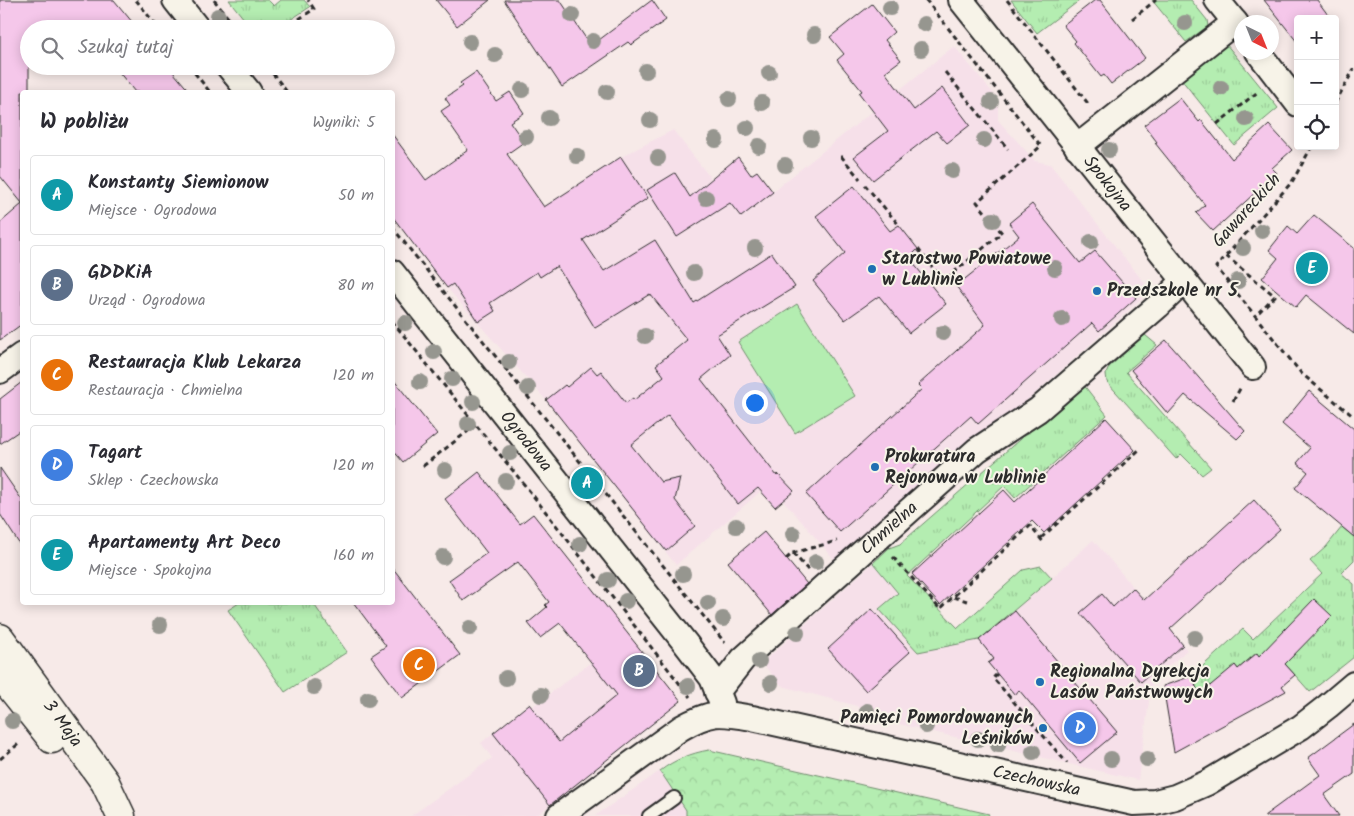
<!DOCTYPE html>
<html lang="pl">
<meta charset="utf-8">
<style>
body{margin:0;font-family:Kalam,sans-serif;background:#f7f7f7;color:#2b2b33}
.controls{position:absolute;right:15px;top:15px;display:grid;overflow:hidden;border-radius:5px;box-shadow:0 2px 12px #0003}
.controls button{width:45px;height:45px;display:grid;place-items:center;padding:0;border:0;border-bottom:1px solid #e1e1e2;background:#fff;color:#2b2b33;font:25px sans-serif}
.compass{position:absolute;left:1234px;top:15px;width:45px;height:45px;border-radius:50%;background:#fff;box-shadow:0 2px 12px #0003;rotate:137deg}
.you{position:absolute;left:754px;top:402px;width:18px;height:18px;margin:-12px;border:4px solid #fff;border-radius:50%;background:#1a73e8;box-shadow:0 0 0 8px #1a73e833}
.badge{display:grid;place-items:center;width:32px;height:32px;border-radius:50%;background:#d93025;color:#fff;font-size:16px;font-weight:700}
.pin{position:absolute;translate:-50% -50%;border:2px solid #fff;box-shadow:0 1px 5px #0006}
.list{margin:0;padding:0;list-style:none}
h2{display:flex;justify-content:space-between;align-items:center;height:65px;margin:0;padding:0 20px;font-size:21px}
h2 small{font-size:16px;font-weight:400;color:#7c7c81}
.list li{display:grid;grid-template-columns:32px 1fr auto;gap:15px;align-items:center;box-sizing:border-box;height:80px;margin:0 10px 10px;padding:0 10px;border:1px solid #e1e1e2;border-radius:5px}
.list b{display:block;font-size:19px;white-space:nowrap}
.list p{margin:0;font-size:16px;white-space:nowrap;color:#7c7c81}
.list em{font-size:16px;font-style:normal;color:#7c7c81}
.icon{flex:none;width:28px;height:28px;fill:none;stroke:currentColor;stroke-width:2;stroke-linecap:round;stroke-linejoin:round}
.map{position:relative;flex:none;width:1354px;height:816px;overflow:hidden}
.search{position:absolute;background:#fff;box-shadow:0 2px 12px #0003;left:20px;top:20px;width:375px;height:55px;display:flex;align-items:center;gap:12px;box-sizing:border-box;padding:0 18px;border-radius:28px;color:#7c7c81;font-size:19px}
.panel{position:absolute;background:#fff;box-shadow:0 2px 12px #0003;left:20px;top:90px;width:375px;height:515px;border-radius:5px}
.map>svg:first-child{display:block}
.built{fill:#f6e0e9}
.grass{fill:url(#grass-tufts);stroke:#708c6e}
.forest{fill:url(#forest-crowns);stroke:#708c6e}
.pitch{fill:#b4edb1;stroke:#708c6e}
.building{fill:#f5c7ea;stroke:#2b2b2b}
.lines{fill:none;stroke-linecap:round;stroke-linejoin:round}
.lane-casing{stroke:#2b2b2b;stroke-width:16}
.street-casing{stroke:#2b2b2b;stroke-width:28}
.secondary-casing{stroke:#2b2b2b;stroke-width:31}
.path{stroke:#2b2b2b;stroke-width:3;stroke-dasharray:5 4;stroke-linecap:butt}
.lane{stroke:#f7f3e8;stroke-width:12}
.street{stroke:#f7f3e8;stroke-width:24}
.secondary{stroke:#f7f3e8;stroke-width:28}
.tree{fill:#96968f}
.poi-dot{fill:#1f6fb2;stroke:#f7f3e8;stroke-width:2}
.labels{text-anchor:middle;dominant-baseline:central;stroke-width:4;stroke-linejoin:round;paint-order:stroke}
.street-label{font-size:18px;fill:#2b2b2b;stroke:#f7f3e8}
.poi-label{font-size:18px;font-weight:bold;fill:#2b2b2b;stroke:#f7f3e8;text-anchor:start}
</style>
<div class="map">
<svg width="1354" height="816" viewBox="0 0 1354 816">
<defs>
<pattern id="grass-tufts" width="24" height="20" patternUnits="userSpaceOnUse" patternTransform="scale(1.25)"><rect width="24" height="20" fill="#b4edb1"/><path d="M3 7l-1-3M5 7V3M7 7l1-3M15 17l-1-3M17 17v-4M19 17l1-3" fill="none" stroke="#9bcb98"/></pattern>
<pattern id="forest-crowns" width="20" height="18" patternUnits="userSpaceOnUse" patternTransform="scale(1.25)"><rect width="20" height="18" fill="#b4edb1"/><path d="M2 6a3 3 0 1 1 6 0M12 15a3 3 0 1 1 6 0" fill="none" stroke="#9bcb98"/></pattern>
</defs>
<rect width="100%" height="100%" fill="#f7eae8"/>
<filter id="ink" filterUnits="userSpaceOnUse"><feTurbulence type="fractalNoise" baseFrequency=".02" numOctaves="2"/><feDisplacementMap in="SourceGraphic" scale="10" xChannelSelector="R" yChannelSelector="G"/><feConvolveMatrix kernelMatrix="1 2 1 2 8 2 1 2 1" color-interpolation-filters="sRGB"/></filter>
<g filter="url(#ink)">
<path class="built" d="M954,46L998,99V120L1035,161L1050,164L1146,285L1142,298L841,567L769,484L676,565L546,400L447,288L438,275L621,157L673,130L741,217Z
M1093,540L1187,650L1152,680L1138,780L865,716L857,706L782,686L762,663L873,563L898,593L958,628L1023,570L1041,566L1052,578Z
M628,634L681,701L536,816H411L492,758L481,743L493,733L529,704L532,707Z
M669,763L710,816H595L660,771Z"/>
<path class="grass" d="M229,0H268L274,6L281,0H304L310,7L276,29H252Z
M1011,0H1080L1037,33Z
M1152,0H1191L1207,20L1208,26L1186,42Z
M1226,44L1278,108L1234,145L1181,79Z
M1145,335L1157,345L1126,372L1211,468L1202,475L1181,454L1176,459L1107,382L1106,374L1109,367Z
M1083,384L1107,415L1015,498L1004,486L907,576L958,628L1023,570L1041,566L1052,578L979,640L918,652L879,609L898,593L873,563L889,548L900,544Z
M1342,527L1354,537V560L1341,573L1354,584V657L1310,692L1272,649L1261,658L1256,653L1238,669L1235,665L1203,704L1192,676L1243,629L1253,639L1322,574L1310,561L1326,547Z
M239,603H313L347,652L285,692L228,610Z"/>
<path class="forest" d="M709,750L989,814L988,816H686V810L660,771C674,760 691,753 709,750Z"/>
<path class="pitch" d="M797,304L855,396L795,433L738,342Z"/>
<path class="building" d="M0,0H114L138,29H84L78,22L71,29H29V92H22V203L0,176Z
M436,0H490L457,26Z
M504,0H560L591,46L652,0L666,20L631,45L628,42L562,87Z
M1095,0H1100L1145,58L1111,84L1104,75L1101,77L1074,43L1076,41L1063,25Z
M1264,0H1317L1331,19H1298V43Z
M872,4L894,32L885,40L901,60L885,72L914,110L942,88L970,125L947,143L936,131L873,180L854,157L888,131L859,93L862,91L837,60L844,54L830,37Z
M114,66H168L190,92H135Z
M476,72L496,101L510,92L524,113L510,122L524,142L507,154L544,207L621,157L648,198L583,240L604,271L655,240L694,303L772,253L795,287L717,335L730,355L701,379L777,476L778,474L794,491L775,507L758,488L738,504L668,415L631,445L661,482L680,478L675,500L695,526L666,551L546,400L565,385L567,387L591,367L597,374L601,371L626,403L633,398L634,400L664,376L656,365L687,340L650,294L595,328L557,266L540,277L537,272L490,303L495,311L478,322L453,284L447,288L392,216V134L426,180L468,150L441,111L450,105L445,98L463,86L460,83Z
M1180,98L1199,122L1201,120L1232,159L1269,125L1292,150L1272,168L1277,173L1213,231L1196,213L1205,205L1155,143L1157,142L1144,125Z
M738,157L751,175L757,171L773,192L741,217L730,203L677,237L647,190L675,173L690,197Z
M854,186L890,231L899,225L918,249L909,258L946,304L909,333L879,296L845,320L813,281L845,253L816,216Z
M22,204V324L0,340V223Z
M1032,204L1080,263L1095,251L1136,298L1099,331L1092,323L978,424L971,416L840,532L806,494L922,389L918,385L985,325L956,286L1019,236L1009,223Z
M1314,215L1354,248V334L1306,295L1296,307L1262,278L1278,258L1269,250L1288,226L1297,234Z
M1166,340L1245,431L1237,439L1185,395L1168,414L1131,370Z
M392,378L437,434L403,462L392,449Z
M22,382V429L0,444V399Z
M1309,391L1354,429V537L1295,488L1308,472L1297,463L1310,448L1282,424Z
M1106,418L1135,450L1044,533L1032,521L940,605L912,574L1004,490L1015,502Z
M0,468L22,500V548L0,514Z
M479,472L520,524L533,514L681,701L550,805L493,733L529,704L559,742L617,695L560,623L540,638L528,623L547,607L545,605L549,602L518,562L463,601L449,580L487,553L445,499Z
M1254,500L1280,529L1170,629L1183,645L1141,682L1080,613L1102,594L1113,607L1133,588L1144,600Z
M764,532L807,584L772,615L728,562Z
M392,567L460,655L402,698L371,656L386,646L353,602H392Z
M1314,599L1332,616L1285,664L1295,675L1282,686L1286,691L1174,752L1163,686L1192,676L1199,695L1235,665L1238,669L1257,653L1259,656Z
M872,609L910,652L866,691L828,649Z
M1015,611L1117,732L1080,763L1019,690L1015,695L988,663L994,659L979,640Z
M1354,724V774L1324,795L1339,816H1264L1320,775L1308,758Z"/>
<g class="lines">
<defs>
<path id="lane" d="M649,816L674,798"/>
<g id="street">
<path d="M175,0L198,29"/>
<path id="s1" d="M961,0L1253,367"/>
<path d="M1217,0L1242,31"/>
<path d="M1258,52L1298,104"/>
<path d="M228,66L249,92"/>
<path d="M1077,147L1235,22"/>
<path id="s2" d="M392,272L686,644L712,678L722,703"/>
<path d="M0,371L22,355"/>
<path id="s3" d="M717,692L743,659L977,450L1038,410L1158,306L1184,281"/>
<path id="s4" d="M559,816L681,728C711,711 719,712 752,718L1134,803L1155,802L1175,797L1207,783L1301,727L1328,706L1354,684"/>
</g>
<g id="secondary">
<path id="s5" d="M0,638L105,782L121,816"/>
<path d="M0,674L52,739"/>
</g>
</defs>
<use href="#lane" class="lane-casing"/>
<use href="#street" class="street-casing"/>
<use href="#secondary" class="secondary-casing"/>
<path class="path" d="M136,0L159,29
M214,0L237,29
M1007,0L1090,106
M1132,19L1156,0
M284,29L314,9L308,0
M189,66L210,92
M267,66L287,92
M945,72L1008,149
M1335,103L1354,69
M1217,124L1259,91
M1312,146L1292,182L1216,267L1301,373L1354,417
M841,156L860,179
M865,185L899,225
M392,227L725,643
M918,249L943,281L1002,233L977,202L1041,146L926,0
M1226,256L1275,296L1255,316
M392,321L531,493L690,697
M1233,401L1241,387
M423,466L476,425
M1041,538L1139,450
M793,553L808,570
M893,557L940,609L1030,526L1045,544
M786,559L793,553L837,541
M954,597L967,601
M997,674L993,678L1067,763
M0,759L21,742"/>
<use href="#lane" class="lane"/>
<use href="#street" class="street"/>
<use href="#secondary" class="secondary"/>
</g>
<g class="tree">
<circle cx="890" cy="8" r="8"/>
<circle cx="572" cy="15" r="8"/>
<circle cx="218" cy="16" r="8"/>
<circle cx="1185" cy="23" r="8"/>
<circle cx="924" cy="24" r="8"/>
<circle cx="814" cy="35" r="8"/>
<circle cx="593" cy="41" r="8"/>
<circle cx="470" cy="42" r="8"/>
<circle cx="921" cy="49" r="8"/>
<circle cx="495" cy="55" r="8"/>
<circle cx="646" cy="71" r="8"/>
<circle cx="769" cy="73" r="8"/>
<circle cx="1221" cy="88" r="8"/>
<circle cx="522" cy="90" r="8"/>
<circle cx="607" cy="92" r="8"/>
<circle cx="729" cy="99" r="8"/>
<circle cx="991" cy="102" r="8"/>
<circle cx="762" cy="103" r="8"/>
<circle cx="549" cy="118" r="8"/>
<circle cx="1246" cy="119" r="8"/>
<circle cx="650" cy="120" r="8"/>
<circle cx="747" cy="128" r="8"/>
<circle cx="526" cy="137" r="8"/>
<circle cx="811" cy="138" r="8"/>
<circle cx="716" cy="140" r="8"/>
<circle cx="984" cy="140" r="8"/>
<circle cx="759" cy="146" r="8"/>
<circle cx="1109" cy="150" r="8"/>
<circle cx="577" cy="156" r="8"/>
<circle cx="658" cy="158" r="8"/>
<circle cx="785" cy="165" r="8"/>
<circle cx="952" cy="171" r="8"/>
<circle cx="706" cy="198" r="8"/>
<circle cx="993" cy="220" r="8"/>
<circle cx="1262" cy="231" r="8"/>
<circle cx="1091" cy="242" r="8"/>
<circle cx="755" cy="248" r="8"/>
<circle cx="1243" cy="248" r="8"/>
<circle cx="1055" cy="268" r="8"/>
<circle cx="694" cy="273" r="8"/>
<circle cx="1238" cy="281" r="8"/>
<circle cx="1062" cy="319" r="8"/>
<circle cx="405" cy="323" r="8"/>
<circle cx="943" cy="333" r="8"/>
<circle cx="645" cy="336" r="8"/>
<circle cx="434" cy="352" r="8"/>
<circle cx="509" cy="362" r="8"/>
<circle cx="452" cy="379" r="8"/>
<circle cx="420" cy="382" r="8"/>
<circle cx="528" cy="388" r="8"/>
<circle cx="473" cy="402" r="8"/>
<circle cx="468" cy="424" r="8"/>
<circle cx="510" cy="453" r="8"/>
<circle cx="445" cy="470" r="8"/>
<circle cx="506" cy="481" r="8"/>
<circle cx="736" cy="526" r="8"/>
<circle cx="793" cy="534" r="8"/>
<circle cx="580" cy="544" r="8"/>
<circle cx="443" cy="557" r="8"/>
<circle cx="816" cy="562" r="8"/>
<circle cx="683" cy="574" r="8"/>
<circle cx="608" cy="580" r="8"/>
<circle cx="626" cy="601" r="8"/>
<circle cx="708" cy="603" r="8"/>
<circle cx="723" cy="619" r="8"/>
<circle cx="160" cy="625" r="8"/>
<circle cx="470" cy="628" r="8"/>
<circle cx="797" cy="633" r="8"/>
<circle cx="1195" cy="638" r="8"/>
<circle cx="759" cy="661" r="8"/>
<circle cx="506" cy="678" r="8"/>
<circle cx="771" cy="683" r="8"/>
<circle cx="688" cy="686" r="8"/>
<circle cx="314" cy="687" r="8"/>
<circle cx="541" cy="695" r="8"/>
<circle cx="368" cy="699" r="8"/>
<circle cx="867" cy="711" r="8"/>
<circle cx="12" cy="721" r="8"/>
<circle cx="926" cy="726" r="8"/>
<circle cx="978" cy="739" r="8"/>
<circle cx="998" cy="745" r="8"/>
<circle cx="1033" cy="752" r="8"/>
<circle cx="1111" cy="759" r="8"/>
<circle cx="1147" cy="759" r="8"/>
</g>
</g>
<g class="poi-dot">
<circle cx="872" cy="269" r="5"/>
<circle cx="1097" cy="291" r="5"/>
<circle cx="875" cy="467" r="5"/>
<circle cx="1040" cy="682" r="5"/>
<circle cx="1043" cy="728" r="5"/>
</g>
<g class="labels">
<g class="street-label">
<text stroke="none"><textPath href="#s1" startOffset="235">Spokojna</textPath></text>
<text transform="translate(1247 211) rotate(-48)">Gawareckich</text>
<text stroke="none"><textPath href="#s2" startOffset="216">Ogrodowa</textPath></text>
<text stroke="none"><textPath href="#s3" startOffset="238">Chmielna</textPath></text>
<text stroke="none"><textPath href="#s5" startOffset="106">3 Maja</textPath></text>
<text stroke="none"><textPath href="#s4" startOffset="516">Czechowska</textPath></text>
</g>
<g class="poi-label">
<text x="882" y="259">Starostwo Powiatowe<tspan x="882" dy="21">w Lublinie</tspan></text>
<text x="1107" y="291">Przedszkole nr 5</text>
<text x="885" y="457">Prokuratura<tspan x="885" dy="21">Rejonowa w Lublinie</tspan></text>
<text x="1050" y="672">Regionalna Dyrekcja<tspan x="1050" dy="21">Lasów Państwowych</tspan></text>
<text x="1033" y="718" text-anchor="end">Pamięci Pomordowanych<tspan x="1033" dy="21">Leśników</tspan></text>
</g>
</g>
</svg>
<div class="controls">
<button>+</button>
<button>−</button>
<button><svg class="icon" aria-label="locate" viewBox="0 0 24 24"><circle cx="12" cy="12" r="6"/><path d="M12 2v4M12 18v4M2 12h4M18 12h4"/></svg></button>
</div>
<svg class="compass" viewBox="-18 -18 36 36"><path d="M0-13l5 13h-10z" fill="#e53935"/><path d="M0 13l5-13h-10z" fill="#7c7c81"/></svg>
<div class="you"></div>
<div class="pin badge" style="left:587px;top:483px;background:#0f9aa8">A</div>
<div class="pin badge" style="left:639px;top:671px;background:#5c6f8a">B</div>
<div class="pin badge" style="left:419px;top:665px;background:#e8710a">C</div>
<div class="pin badge" style="left:1080px;top:728px;background:#3f7fe0">D</div>
<div class="pin badge" style="left:1312px;top:268px;background:#0f9aa8">E</div>
<div class="search"><svg class="icon" aria-label="search" viewBox="0 0 24 24"><circle cx="10" cy="10" r="6"/><path d="M15 15l6 6"/></svg>Szukaj tutaj</div>
<section class="panel">
<h2>W pobliżu<small>Wyniki: 5</small></h2>
<ul class="list">
<li><span class="badge" style="background:#0f9aa8">A</span><div><b>Konstanty Siemionow</b><p>Miejsce · Ogrodowa</p></div><em>50 m</em></li>
<li><span class="badge" style="background:#5c6f8a">B</span><div><b>GDDKiA</b><p>Urząd · Ogrodowa</p></div><em>80 m</em></li>
<li><span class="badge" style="background:#e8710a">C</span><div><b>Restauracja Klub Lekarza</b><p>Restauracja · Chmielna</p></div><em>120 m</em></li>
<li><span class="badge" style="background:#3f7fe0">D</span><div><b>Tagart</b><p>Sklep · Czechowska</p></div><em>120 m</em></li>
<li><span class="badge" style="background:#0f9aa8">E</span><div><b>Apartamenty Art Deco</b><p>Miejsce · Spokojna</p></div><em>160 m</em></li>
</ul>
</section>
</div>
